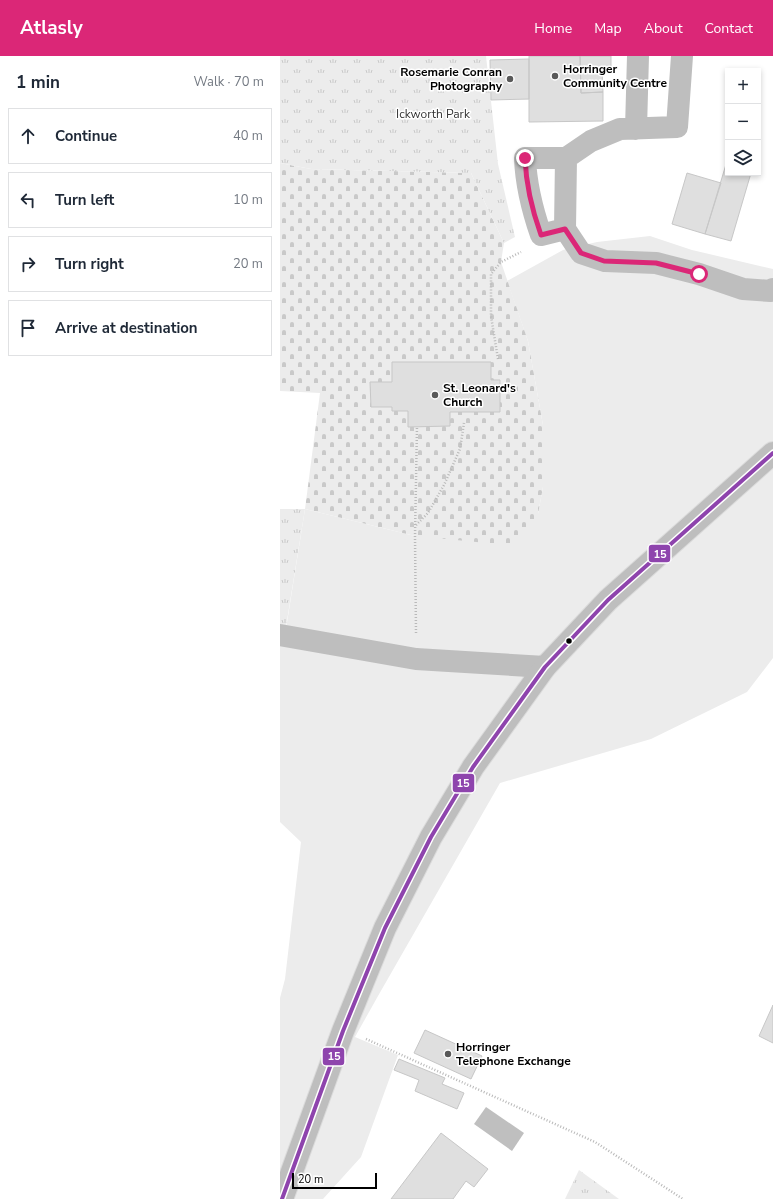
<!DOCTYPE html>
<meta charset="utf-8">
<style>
body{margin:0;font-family:"Nunito Sans",sans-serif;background:#f2f2f3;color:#1f2937}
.controls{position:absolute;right:12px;top:12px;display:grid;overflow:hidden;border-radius:0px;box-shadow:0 2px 6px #0003}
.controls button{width:36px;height:36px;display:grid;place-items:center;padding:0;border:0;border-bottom:1px solid #e0e1e3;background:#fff;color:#1f2937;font:20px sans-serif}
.scale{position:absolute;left:12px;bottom:10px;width:85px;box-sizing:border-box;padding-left:4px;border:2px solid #000;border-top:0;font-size:11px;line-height:14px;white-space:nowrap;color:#000;-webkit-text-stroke:3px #fff;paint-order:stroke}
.stop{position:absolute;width:12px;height:12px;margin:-9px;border:3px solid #db2777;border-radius:50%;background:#fff}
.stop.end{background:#db2777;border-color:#fff;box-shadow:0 1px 4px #0008}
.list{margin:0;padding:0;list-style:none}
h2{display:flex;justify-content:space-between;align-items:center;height:52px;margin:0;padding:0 16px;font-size:17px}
h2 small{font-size:13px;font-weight:400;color:#747a83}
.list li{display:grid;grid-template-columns:26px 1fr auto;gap:12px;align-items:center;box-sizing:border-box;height:56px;margin:0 8px 8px;padding:0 8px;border:1px solid #e0e1e3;border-radius:0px}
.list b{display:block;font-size:15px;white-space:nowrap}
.list em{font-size:13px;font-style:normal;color:#747a83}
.icon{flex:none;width:22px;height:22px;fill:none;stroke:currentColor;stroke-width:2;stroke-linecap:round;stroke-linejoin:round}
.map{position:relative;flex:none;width:493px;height:1143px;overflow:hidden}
header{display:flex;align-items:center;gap:24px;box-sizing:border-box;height:56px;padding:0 20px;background:#db2777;color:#fff}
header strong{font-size:19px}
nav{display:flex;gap:22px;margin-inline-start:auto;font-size:14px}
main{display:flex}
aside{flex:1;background:#fff}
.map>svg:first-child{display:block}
.grass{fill:#ececec}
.cemetery{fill:url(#cemetery-stones)}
.park{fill:url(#park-tufts)}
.water{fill:#bfbfbf}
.building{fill:#dfdfdf;stroke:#c7c7c7}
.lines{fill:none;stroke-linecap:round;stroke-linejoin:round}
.major-casing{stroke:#dbdbdb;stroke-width:24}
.path{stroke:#b9b9b9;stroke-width:2.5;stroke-dasharray:1 2;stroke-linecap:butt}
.minor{stroke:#bebebe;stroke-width:22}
.major{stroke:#bebebe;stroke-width:22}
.bus-1-casing{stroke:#fff;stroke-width:7}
.bus-1{stroke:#8e44ad;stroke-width:4}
.route{stroke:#db2777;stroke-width:5}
.poi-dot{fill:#595959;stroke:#fff;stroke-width:1.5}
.bus-dot{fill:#000;stroke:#fff;stroke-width:1.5}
.labels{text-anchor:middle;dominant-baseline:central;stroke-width:3;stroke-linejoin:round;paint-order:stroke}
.poi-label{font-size:12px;font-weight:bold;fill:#000;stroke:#fff;text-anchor:start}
.park-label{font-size:12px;fill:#333;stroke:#fff}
.line-badge{stroke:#fff;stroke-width:1.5}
.badge-label{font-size:11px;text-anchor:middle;font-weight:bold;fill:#fff}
</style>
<header>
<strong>Atlasly</strong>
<nav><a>Home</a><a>Map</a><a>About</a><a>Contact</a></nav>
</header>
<main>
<aside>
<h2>1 min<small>Walk · 70 m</small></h2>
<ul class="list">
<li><svg class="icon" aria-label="ahead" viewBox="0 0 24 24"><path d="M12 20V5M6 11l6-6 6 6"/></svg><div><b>Continue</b></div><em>40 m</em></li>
<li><svg class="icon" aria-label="left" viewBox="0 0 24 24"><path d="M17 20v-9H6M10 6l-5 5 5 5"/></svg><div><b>Turn left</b></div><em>10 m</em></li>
<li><svg class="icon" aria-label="right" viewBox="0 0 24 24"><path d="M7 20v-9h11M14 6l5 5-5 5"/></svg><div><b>Turn right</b></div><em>20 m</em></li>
<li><svg class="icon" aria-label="arrive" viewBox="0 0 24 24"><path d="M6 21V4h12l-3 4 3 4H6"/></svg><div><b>Arrive at destination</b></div></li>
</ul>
</aside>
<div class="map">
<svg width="493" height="1143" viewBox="0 0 493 1143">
<defs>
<pattern id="cemetery-stones" width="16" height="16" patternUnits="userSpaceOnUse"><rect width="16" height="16" fill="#ececec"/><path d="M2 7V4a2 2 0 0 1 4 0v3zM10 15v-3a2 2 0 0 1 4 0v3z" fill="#c9c9c9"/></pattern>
<pattern id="park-tufts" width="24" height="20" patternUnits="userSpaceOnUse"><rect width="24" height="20" fill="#ececec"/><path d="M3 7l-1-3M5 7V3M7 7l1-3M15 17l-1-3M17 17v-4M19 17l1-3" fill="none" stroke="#c9c9c9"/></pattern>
</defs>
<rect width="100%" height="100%" fill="#fff"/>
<path class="grass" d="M370,180L412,194L493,213V602L467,636L371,683L220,727L98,940L75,981L118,999L81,1101L43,1143H7L0,1139V942L5,923L21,786L0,766V592L5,579L25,453L135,480L258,458L263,431V369L248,285L227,225L283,194L317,186Z"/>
<path class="cemetery" d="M0,107L31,113L191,117L224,187L221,206L248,285L263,369V431L258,458L249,476L227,489L135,480L25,453L40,337L0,335Z"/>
<path class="park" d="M0,0H206L218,108L235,181L224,187L191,117L31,113L0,107Z
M0,453H25L0,608Z
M299,1114L339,1143H285Z"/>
<path class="water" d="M206,1051L244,1077L232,1095L194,1068Z"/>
<path class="building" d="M249,0H300L301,37L323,36V65L249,66Z
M300,0H331V14H322L323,36L301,37Z
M249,3V43L211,44L210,4Z
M447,105H448V117H471L451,185L425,178Z
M407,117L441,127L425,178L392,168Z
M112,306H211V324H220V356H170V370L128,371V355H112V351H91L90,326H112Z
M493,949V987L479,980Z
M145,974L202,1000L191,1023L134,997Z
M119,1003L165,1022L162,1028L184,1037L177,1053L135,1035L139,1024L114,1014Z
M161,1077L208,1113L194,1131L186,1125L173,1143H111Z"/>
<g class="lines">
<defs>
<path id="major" d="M2,1143L63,975L105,872L151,781L193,711L265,611L328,544L493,397"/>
</defs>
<use href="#major" class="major-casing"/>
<path class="path" d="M218,303L211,260V218L221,206L241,196
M136,469L148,457L164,429L180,393L184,367
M136,577L135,480L137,370
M86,983L315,1086L403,1143"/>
<path class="minor" d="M356,73L358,0
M286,102L311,85L340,73L397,71L402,0
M285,173L261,179C252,153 246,130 245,102H286L285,173L301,197L325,205L376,207L419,218L463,233L491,235L493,233
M0,579L136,603L265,611"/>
<use href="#major" class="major"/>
<defs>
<path id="bus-1" d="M2,1143L63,975L105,872L151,781L193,711L265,611L328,544L493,397"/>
</defs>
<use href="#bus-1" class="bus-1-casing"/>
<use href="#bus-1" class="bus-1"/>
</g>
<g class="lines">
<path class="route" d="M245,102C246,129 252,154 261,179L285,173L301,197L324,205L376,207L419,218"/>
</g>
<g class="poi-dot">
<circle cx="275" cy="20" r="4"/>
<circle cx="230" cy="23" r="4"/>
<circle cx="155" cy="339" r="4"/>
<circle cx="168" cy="998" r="4"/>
</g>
<circle class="bus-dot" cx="289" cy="585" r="3.5"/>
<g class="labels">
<g class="poi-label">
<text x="283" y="13">Horringer<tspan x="283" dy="14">Community Centre</tspan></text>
<text x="222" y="16" text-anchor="end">Rosemarie Conran<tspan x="222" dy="14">Photography</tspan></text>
<text x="163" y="332">St. Leonard's<tspan x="163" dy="14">Church</tspan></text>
<text x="176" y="991">Horringer<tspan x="176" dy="14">Telephone Exchange</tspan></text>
</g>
<g class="park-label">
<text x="153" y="58">Ickworth Park</text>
</g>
</g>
<g class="line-badge">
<rect x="368" y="488" width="23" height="19" rx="4" fill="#8e44ad"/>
<rect x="172" y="717" width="23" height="20" rx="4" fill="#8e44ad"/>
<rect x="42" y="991" width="23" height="19" rx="4" fill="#8e44ad"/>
</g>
<g class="badge-label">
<text x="380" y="502">15</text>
<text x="183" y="731">15</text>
<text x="54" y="1004">15</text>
</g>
</svg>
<div class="controls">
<button>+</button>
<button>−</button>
<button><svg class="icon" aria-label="layers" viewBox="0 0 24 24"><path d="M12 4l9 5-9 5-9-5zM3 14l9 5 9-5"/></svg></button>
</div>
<div class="scale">20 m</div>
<div class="stop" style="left:419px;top:218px"></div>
<div class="stop end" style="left:245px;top:102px"></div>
</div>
</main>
